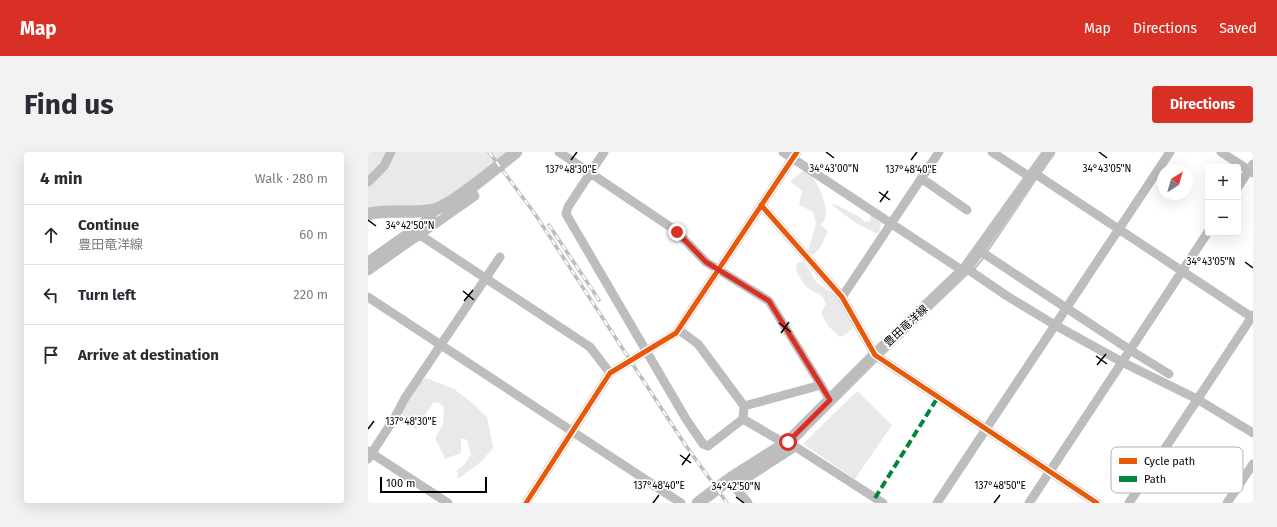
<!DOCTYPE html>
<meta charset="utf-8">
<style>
body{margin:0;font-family:"Fira Sans","Noto Sans JP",sans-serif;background:#f2f2f3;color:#2b2b33}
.controls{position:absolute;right:12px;top:12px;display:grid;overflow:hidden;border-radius:4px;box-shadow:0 4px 16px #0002}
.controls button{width:36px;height:36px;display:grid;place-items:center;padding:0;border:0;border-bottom:1px solid #e1e1e2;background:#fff;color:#2b2b33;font:20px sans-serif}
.compass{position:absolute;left:789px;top:12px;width:36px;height:36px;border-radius:50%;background:#fff;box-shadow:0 4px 16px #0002;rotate:37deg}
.scale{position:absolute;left:12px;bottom:10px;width:107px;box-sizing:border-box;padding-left:4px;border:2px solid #000;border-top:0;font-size:11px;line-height:14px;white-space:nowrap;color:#000;-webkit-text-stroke:3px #fff;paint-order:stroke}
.stop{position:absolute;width:12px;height:12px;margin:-9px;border:3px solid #d93025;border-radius:50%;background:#fff}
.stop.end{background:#d93025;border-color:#fff;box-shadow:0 1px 4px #0008}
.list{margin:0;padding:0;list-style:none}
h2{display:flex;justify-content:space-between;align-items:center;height:52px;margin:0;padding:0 16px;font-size:17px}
h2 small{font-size:13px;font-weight:400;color:#7c7c81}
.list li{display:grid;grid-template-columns:26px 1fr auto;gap:12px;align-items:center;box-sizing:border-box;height:60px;padding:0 16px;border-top:1px solid #e1e1e2}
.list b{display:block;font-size:15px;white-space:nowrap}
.list p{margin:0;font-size:13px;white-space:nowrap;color:#7c7c81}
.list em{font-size:13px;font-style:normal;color:#7c7c81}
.icon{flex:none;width:22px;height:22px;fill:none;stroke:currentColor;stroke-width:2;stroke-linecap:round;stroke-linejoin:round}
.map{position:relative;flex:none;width:885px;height:351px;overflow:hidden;border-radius:4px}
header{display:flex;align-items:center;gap:24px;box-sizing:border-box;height:56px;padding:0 20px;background:#d93025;color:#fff}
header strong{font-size:19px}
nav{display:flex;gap:22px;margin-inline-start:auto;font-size:14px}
.intro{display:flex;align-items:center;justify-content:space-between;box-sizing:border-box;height:96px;padding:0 24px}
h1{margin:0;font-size:28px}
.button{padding:10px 18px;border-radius:4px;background:#d93025;color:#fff;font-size:14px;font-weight:700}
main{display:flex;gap:24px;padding:0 24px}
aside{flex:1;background:#fff;border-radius:4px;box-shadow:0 4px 16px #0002}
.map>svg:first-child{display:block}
.green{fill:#e9e9e9}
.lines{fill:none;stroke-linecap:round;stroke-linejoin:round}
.stream{stroke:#bbb;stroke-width:2}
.major-casing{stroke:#dbdbdb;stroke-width:13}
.minor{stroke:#bdbdbd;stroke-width:9}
.major{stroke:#bdbdbd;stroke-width:12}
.rail-casing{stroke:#bdbdbd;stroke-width:3.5}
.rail{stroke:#fff;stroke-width:2;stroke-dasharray:6;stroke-linecap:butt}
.quiet{stroke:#00873e;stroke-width:4;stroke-dasharray:8 4;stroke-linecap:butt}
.cycleway-casing{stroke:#fff;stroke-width:8}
.cycleway{stroke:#e8590c;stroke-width:5}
.route{stroke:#d93025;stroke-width:5}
.ticks{fill:none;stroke:#000;stroke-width:1.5}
.labels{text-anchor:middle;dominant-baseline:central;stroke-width:3.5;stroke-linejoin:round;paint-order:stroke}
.street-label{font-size:11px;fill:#000;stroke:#fff}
.key{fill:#fff;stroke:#b2b2b2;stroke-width:1}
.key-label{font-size:11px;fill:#000}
.ticks-label{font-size:10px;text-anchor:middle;fill:#000;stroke:#fff;stroke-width:3.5;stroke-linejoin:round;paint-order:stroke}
</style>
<header>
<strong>Map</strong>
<nav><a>Map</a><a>Directions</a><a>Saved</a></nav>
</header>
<div class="intro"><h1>Find us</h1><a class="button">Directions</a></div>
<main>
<aside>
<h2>4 min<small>Walk · 280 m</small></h2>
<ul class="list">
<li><svg class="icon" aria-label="ahead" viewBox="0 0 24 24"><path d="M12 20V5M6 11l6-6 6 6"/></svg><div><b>Continue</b><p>豊田竜洋線</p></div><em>60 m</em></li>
<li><svg class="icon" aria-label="left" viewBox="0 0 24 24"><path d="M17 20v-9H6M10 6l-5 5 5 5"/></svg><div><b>Turn left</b></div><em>220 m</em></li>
<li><svg class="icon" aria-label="arrive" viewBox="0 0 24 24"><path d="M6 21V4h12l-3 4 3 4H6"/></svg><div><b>Arrive at destination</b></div></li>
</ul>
</aside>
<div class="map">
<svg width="885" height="351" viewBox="0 0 885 351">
<rect width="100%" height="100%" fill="#fff"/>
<path class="green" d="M0,0H148L63,57L0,63Z
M439,16C448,29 458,45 458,62C458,66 455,70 453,73L460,79L452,96L445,103L440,99L448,72L445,60L431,53L434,39L422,29Z
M466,52L492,65L497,70L502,69V64L507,65L513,71L511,81H507L486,70L464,53Z
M436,109L448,130L471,146L487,168C485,178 481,181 472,185L460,174L453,161L458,152C453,138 447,143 439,135C434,131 432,124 428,119L429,111Z
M58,226L86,237L103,250L119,265L125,296L114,309L90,327L89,318L97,312L103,302L99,288L93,286V301L77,307L67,286L75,272L76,255L70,250L65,251L48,278L34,262C40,242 41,237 58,226Z
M489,239L524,273L487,327L435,292Z"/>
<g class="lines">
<path class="stream" d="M619,100L663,35
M605,119L616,105
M428,290L438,280"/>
<defs>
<path id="major" d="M0,62C22,56 46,63 68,57C87,51 130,14 148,0
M330,351L363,326L420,290L507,203L598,116L681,0"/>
</defs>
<use href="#major" class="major-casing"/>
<path class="minor" d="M191,0L307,78L338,110L401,149L462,248
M236,0L200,55L198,62L318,267L335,292L340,294L375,267L416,291
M415,0L595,119
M624,0L662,25
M853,0L885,21
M666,21L885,166
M553,26L599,58
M0,30L16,14L23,0
M870,35L885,12
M393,53L474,145L507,203L729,351
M52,83L222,195L242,221
M612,99L762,198L801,222
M0,109L64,64L67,57
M598,116L639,144L687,173L754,210L829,247L885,281
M0,119L107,44L101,35
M0,145L313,351
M474,145L571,0
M311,178L330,192L376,254L375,267
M376,254L453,233
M420,290L515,351
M0,299L80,351
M0,307L27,265L37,246L132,105
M158,351L242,221L308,181L429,0
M380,351L370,339V332L427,295
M569,351L802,0
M661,351L840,80
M761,351L885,163
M859,351L885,312"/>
<use href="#major" class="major"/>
<defs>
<path id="rail" d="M121,0L167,62L316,291L359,351
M181,73L231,148"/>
</defs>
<use href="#rail" class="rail-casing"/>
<use href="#rail" class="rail"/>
<path class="quiet" d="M507,346L570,245"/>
<defs>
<path id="cycleway" d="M393,53L474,145L507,203L729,351
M158,351L242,221L308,181L429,0"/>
</defs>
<use href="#cycleway" class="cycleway-casing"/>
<use href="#cycleway" class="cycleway"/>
</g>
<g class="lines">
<path class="route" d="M309,80L338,110L401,149L462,248L420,290"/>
</g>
<path class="ticks" d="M458,0L466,6M731,0L739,6M203,8L209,0M543,8L549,0M511,40L522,48M512,50L520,39M0,68L8,74M877,110L885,116M95,139L106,148M96,149L105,138M411,171L423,180M413,181L421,170M728,204L739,212M729,213L738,202M0,277L6,269M312,303L323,311M314,313L322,302M368,345L376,351M285,351L291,343M626,351L632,343"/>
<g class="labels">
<g class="street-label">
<text transform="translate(538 174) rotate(-43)">豊田竜洋線</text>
</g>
</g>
<rect x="743" y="295" width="132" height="46" rx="6" class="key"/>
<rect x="751" y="306" width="18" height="6" fill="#e8590c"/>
<rect x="751" y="324" width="18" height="6" fill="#00873e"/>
<g class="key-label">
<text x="776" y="313">Cycle path</text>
<text x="776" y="331">Path</text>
</g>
<g class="ticks-label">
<text x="466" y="20">34°43'00"N</text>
<text x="739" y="20">34°43'05"N</text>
<text x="203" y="21">137°48'30"E</text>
<text x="543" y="21">137°48'40"E</text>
<text x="42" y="77">34°42'50"N</text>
<text x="843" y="113">34°43'05"N</text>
<text x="43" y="273">137°48'30"E</text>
<text x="291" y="337">137°48'40"E</text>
<text x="632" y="337">137°48'50"E</text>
<text x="368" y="338">34°42'50"N</text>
</g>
</svg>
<div class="controls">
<button>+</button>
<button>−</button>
</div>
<svg class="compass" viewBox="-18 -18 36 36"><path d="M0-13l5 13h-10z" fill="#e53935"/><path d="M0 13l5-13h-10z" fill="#7c7c81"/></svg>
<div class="scale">100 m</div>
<div class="stop" style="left:420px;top:290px"></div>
<div class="stop end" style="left:309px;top:80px"></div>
</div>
</main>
